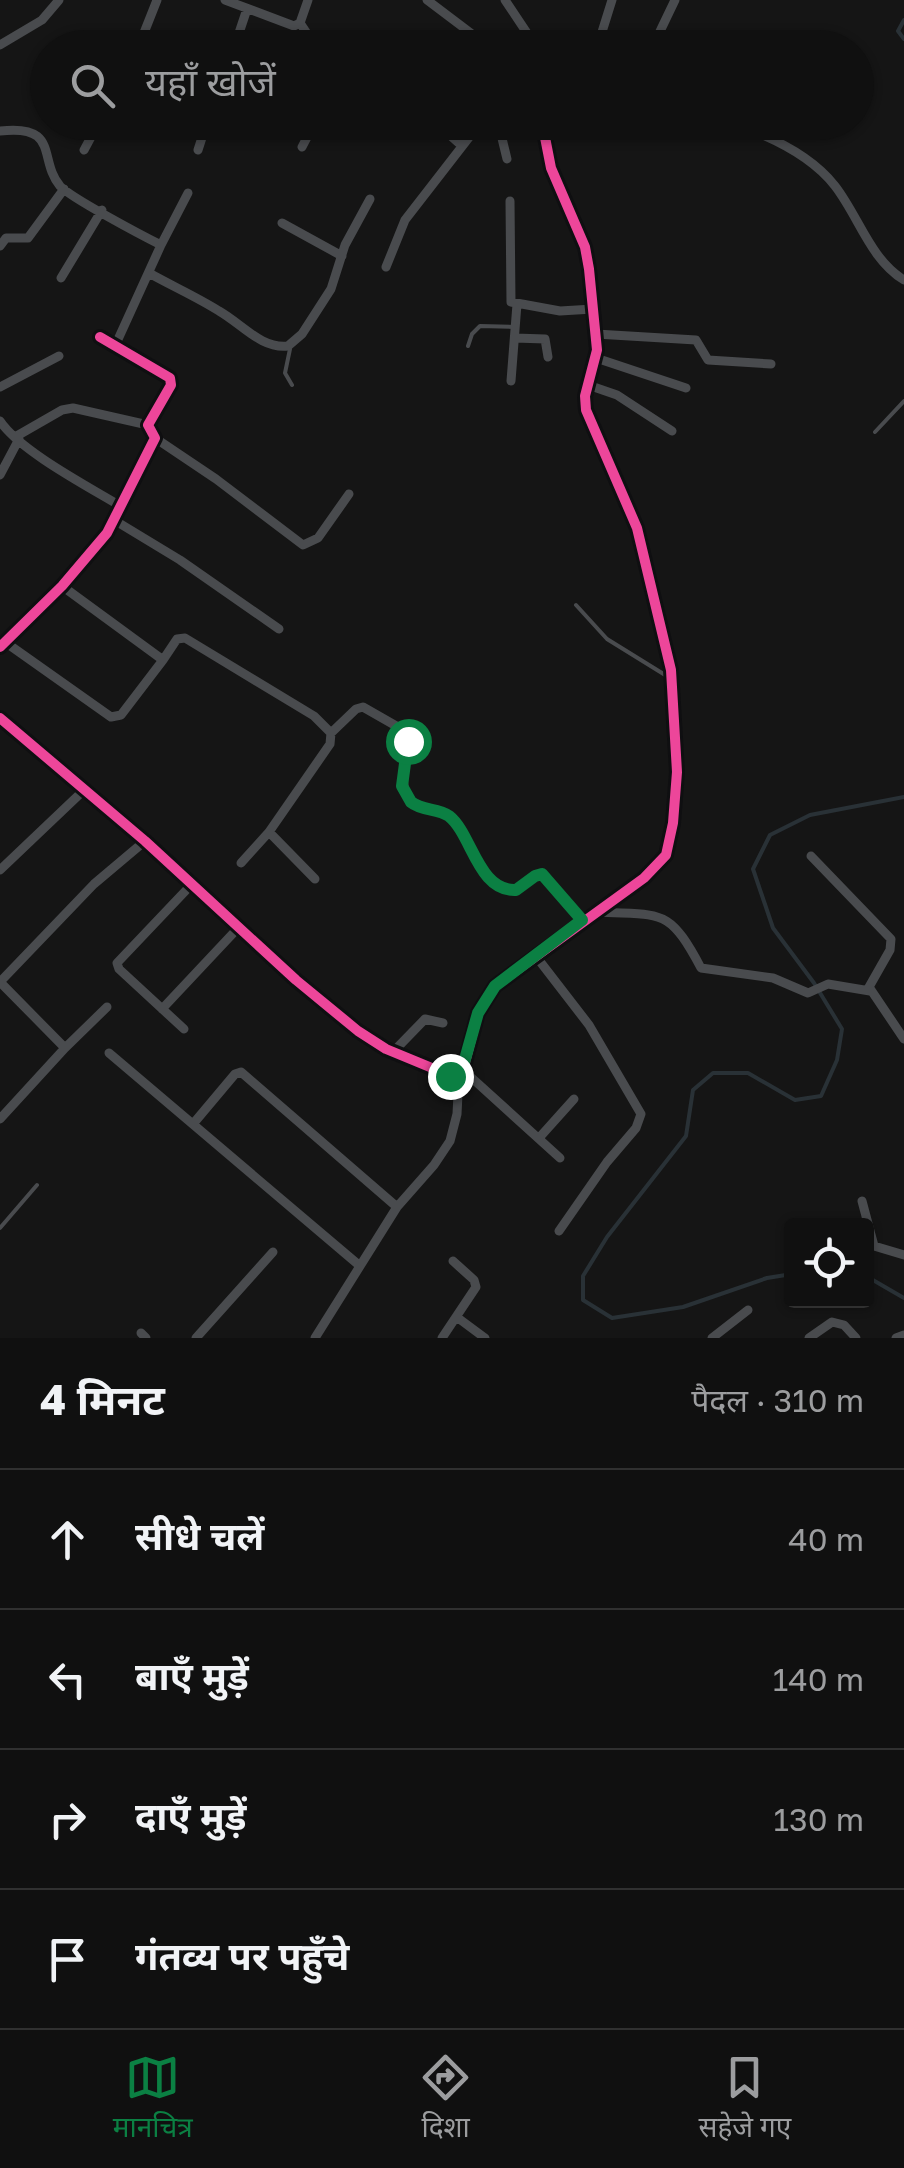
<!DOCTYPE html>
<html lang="hi">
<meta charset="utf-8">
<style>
body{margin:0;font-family:"Golos Text","Noto Sans Devanagari",sans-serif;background:#191919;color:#f1f3f6}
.controls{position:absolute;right:30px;bottom:30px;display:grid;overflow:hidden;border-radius:10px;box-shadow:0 2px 8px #0004}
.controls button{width:90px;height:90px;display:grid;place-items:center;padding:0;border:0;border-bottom:2px solid #303030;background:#101010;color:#f1f3f6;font:50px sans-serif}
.stop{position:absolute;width:30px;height:30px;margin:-22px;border:8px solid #0b8043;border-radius:50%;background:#fff}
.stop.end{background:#0b8043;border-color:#fff;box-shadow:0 2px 10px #0008}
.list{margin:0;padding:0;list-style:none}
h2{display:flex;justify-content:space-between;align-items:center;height:130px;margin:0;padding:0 40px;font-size:42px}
h2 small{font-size:32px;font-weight:400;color:#9c9d9f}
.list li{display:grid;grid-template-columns:65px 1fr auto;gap:30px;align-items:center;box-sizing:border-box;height:140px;padding:0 40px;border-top:2px solid #303030}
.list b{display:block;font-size:38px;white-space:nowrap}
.list em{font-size:32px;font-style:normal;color:#9c9d9f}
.icon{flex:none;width:55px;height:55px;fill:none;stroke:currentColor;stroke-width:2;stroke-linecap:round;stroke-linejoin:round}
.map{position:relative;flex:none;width:904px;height:1338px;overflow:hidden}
.search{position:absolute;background:#101010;box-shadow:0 2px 8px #0004;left:30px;right:30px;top:30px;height:110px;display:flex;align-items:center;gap:25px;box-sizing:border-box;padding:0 35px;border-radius:55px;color:#9c9d9f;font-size:38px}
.sheet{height:690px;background:#101010}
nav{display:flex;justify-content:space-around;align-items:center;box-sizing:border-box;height:140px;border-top:2px solid #303030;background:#101010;font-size:28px;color:#9c9d9f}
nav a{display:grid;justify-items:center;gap:5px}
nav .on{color:#0b8043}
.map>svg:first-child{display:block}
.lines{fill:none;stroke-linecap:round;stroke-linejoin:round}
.stream{stroke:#293136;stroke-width:4}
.service{stroke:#494b4e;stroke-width:4}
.minor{stroke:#494b4e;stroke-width:9}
.cycleway-casing{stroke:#0f0f11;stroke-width:16}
.cycleway{stroke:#ed469a;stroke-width:10}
.route{stroke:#0b8043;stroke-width:12}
</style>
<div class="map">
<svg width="904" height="1338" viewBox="0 0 904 1338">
<rect width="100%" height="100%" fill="#151515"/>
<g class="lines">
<path class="stream" d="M904,20L898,31L904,39
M792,1274L767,1278L683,1307L612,1318L583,1300V1276L607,1237L686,1136L693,1090L713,1073H748L795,1100L821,1096L837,1060L842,1029L814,983L773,928L753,869L770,835L810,815L904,797
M866,1276L904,1298"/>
<path class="service" d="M468,346L472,334L480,326L516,327
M290,349L285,373L292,385
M875,432L904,401
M576,605L607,639L670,678
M0,1228L37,1185"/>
<path class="minor" d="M225,0L294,26L300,23L308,0
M427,0L476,37L483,48
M505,0L537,48
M0,45L42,20L59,0
M138,48L157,0
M234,48L247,9
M300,48L306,32L300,23
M416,48L424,38
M597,48L612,0
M652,48L675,0
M435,122L462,146
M498,122L507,159
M591,122C624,133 658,126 691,122
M728,122C765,134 810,154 835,186C859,217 870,259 904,280
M0,131C60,124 38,160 60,186C71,198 143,236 161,245L188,193
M302,147L315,122
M84,150L99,122
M198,150L207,122
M510,201L511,302L560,311L593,309
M282,223L342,256
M0,246L6,238H28L64,189
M386,267L405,220L481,122
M149,273C172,286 197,297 219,311C242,324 261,349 288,346L302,334L331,289L345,245L370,199
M61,278L102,210
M596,334L696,340L708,360L771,364
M515,338L545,339L548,357
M115,346L161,245
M596,358L686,388
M511,381L517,304
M588,385L617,395L672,431
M0,387L59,356
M0,421C20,451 89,487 122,507
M15,437L62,410L73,408L148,425
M155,438L216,479L303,545L318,538L349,494
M0,475L19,439
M114,520L180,560L279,629
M5,642L111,717L121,715L163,660L62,586
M0,647L62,586L107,533L155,438L148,425L171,385L170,378L100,337
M163,660L177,639L185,638L314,716L331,733L330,744L269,832L241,863
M0,718L145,841L296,980L358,1031L386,1049L449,1075L459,1074L463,1070L478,1013L495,986L644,878L666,855L673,823L677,772L671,670L637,528L586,410L585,396L597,350L589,269L585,247L551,168L542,122
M331,733L356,709L363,707L405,731C415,755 393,779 411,802C422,811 437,808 448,816C472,834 478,892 516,890L535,876L542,874L582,920
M269,832L315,879
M811,856L891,939L890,950L869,987L904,1039
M0,870L83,791
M597,912C662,916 668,906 701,968L773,978L808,993L828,984L870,991
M535,955L589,1025L641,1114L636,1128L607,1162L559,1231
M0,982L94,884L145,841
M0,982L65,1048L107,1007
M162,1009L239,927
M184,1029L119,969L117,963L192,884
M393,1052L425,1019L443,1023
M109,1053L360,1266
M463,1070L560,1158
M0,1119L65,1048
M193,1124L235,1074L241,1072L397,1207
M539,1138L574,1099
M862,1201L874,1246L904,1255
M458,1318L485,1338
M141,1333L146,1338
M196,1338L273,1252
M315,1338L397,1207L434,1165L450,1141L457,1114L459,1074
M442,1338L476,1287L474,1280L453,1261
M712,1338L748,1310
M809,1338L832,1322L844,1325L856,1338
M896,1338L904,1335"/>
<defs>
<path id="cycleway" d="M0,647L62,586L107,533L155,438L148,425L171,385L170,378L100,337
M0,718L145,841L296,980L358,1031L386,1049L449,1075L459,1074L463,1070L478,1013L495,986L644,878L666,855L673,823L677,772L671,670L637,528L586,410L585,396L597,350L589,269L585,247L551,168L542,122"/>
</defs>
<use href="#cycleway" class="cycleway-casing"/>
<use href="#cycleway" class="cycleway"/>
</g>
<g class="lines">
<path class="route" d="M408,741L402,786L411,802C422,811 438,808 449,816C472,834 478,892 516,890L535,876L542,874L582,920L495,986L478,1013L462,1070L458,1074L450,1076"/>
</g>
</svg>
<div class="controls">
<button><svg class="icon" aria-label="locate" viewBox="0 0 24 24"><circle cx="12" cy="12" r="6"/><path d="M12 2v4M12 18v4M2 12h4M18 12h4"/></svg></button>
</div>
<div class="stop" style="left:408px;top:741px"></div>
<div class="stop end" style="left:450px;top:1076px"></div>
<div class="search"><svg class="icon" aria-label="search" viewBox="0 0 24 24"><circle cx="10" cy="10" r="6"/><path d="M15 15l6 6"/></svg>यहाँ खोजें</div>
</div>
<section class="sheet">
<h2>4 मिनट<small>पैदल · 310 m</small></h2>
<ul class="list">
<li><svg class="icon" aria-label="ahead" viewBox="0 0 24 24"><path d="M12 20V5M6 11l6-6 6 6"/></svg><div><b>सीधे चलें</b></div><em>40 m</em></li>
<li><svg class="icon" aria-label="left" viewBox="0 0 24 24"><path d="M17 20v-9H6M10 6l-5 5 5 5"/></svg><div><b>बाएँ मुड़ें</b></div><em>140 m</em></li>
<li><svg class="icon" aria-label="right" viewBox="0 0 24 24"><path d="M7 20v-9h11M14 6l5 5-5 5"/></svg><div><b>दाएँ मुड़ें</b></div><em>130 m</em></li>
<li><svg class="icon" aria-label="arrive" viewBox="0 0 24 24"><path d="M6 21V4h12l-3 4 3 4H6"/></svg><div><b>गंतव्य पर पहुँचे</b></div></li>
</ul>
</section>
<nav>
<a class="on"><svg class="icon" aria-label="map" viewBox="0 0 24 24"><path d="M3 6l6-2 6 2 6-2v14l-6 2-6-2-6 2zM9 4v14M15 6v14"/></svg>मानचित्र</a>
<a><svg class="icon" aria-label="directions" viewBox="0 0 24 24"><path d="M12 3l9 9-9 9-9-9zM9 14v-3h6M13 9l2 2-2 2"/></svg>दिशा</a>
<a><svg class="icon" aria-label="saved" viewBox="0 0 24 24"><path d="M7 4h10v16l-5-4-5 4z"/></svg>सहेजे गए</a>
</nav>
